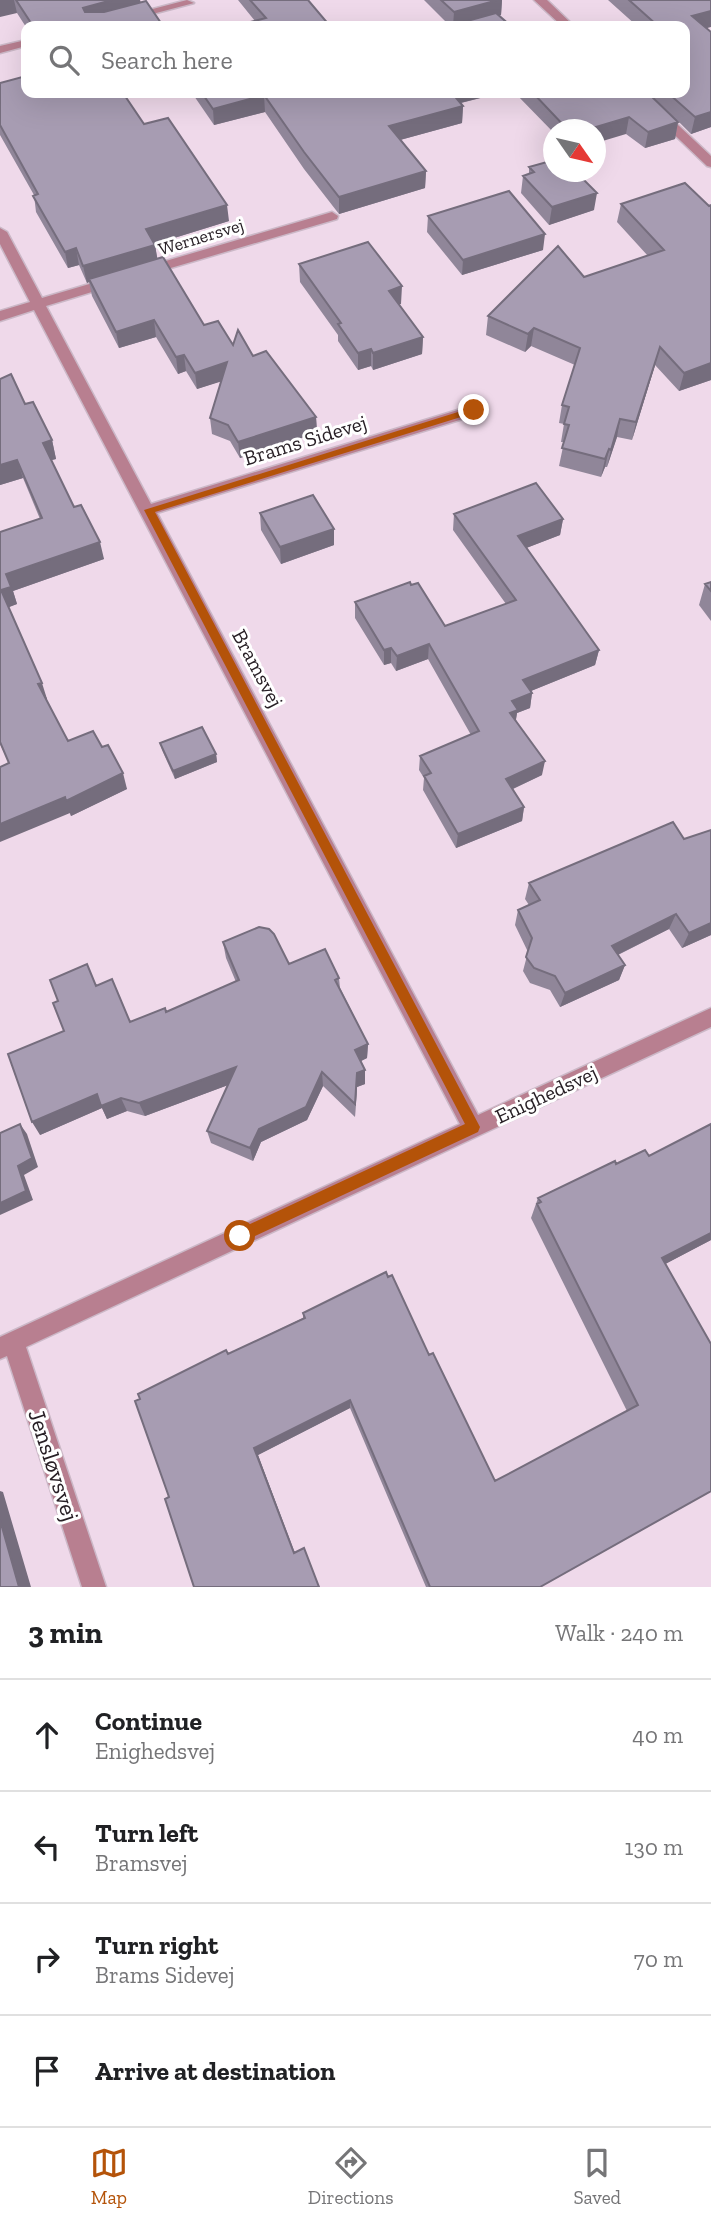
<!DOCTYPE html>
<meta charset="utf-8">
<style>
body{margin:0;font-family:"Zilla Slab",serif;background:#f2f2f2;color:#202124}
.compass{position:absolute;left:543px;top:119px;width:63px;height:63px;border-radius:50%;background:#fff;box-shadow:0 7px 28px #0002;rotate:124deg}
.stop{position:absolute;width:21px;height:21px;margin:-16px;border:5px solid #b45309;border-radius:50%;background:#fff}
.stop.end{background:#b45309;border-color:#fff;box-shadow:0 2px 7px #0008}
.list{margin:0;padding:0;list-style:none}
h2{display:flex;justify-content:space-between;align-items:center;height:91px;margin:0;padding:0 28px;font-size:30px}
h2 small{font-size:23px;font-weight:400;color:#757577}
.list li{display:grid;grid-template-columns:46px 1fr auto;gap:21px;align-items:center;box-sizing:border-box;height:112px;padding:0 28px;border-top:2px solid #e0e0e0}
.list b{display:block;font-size:26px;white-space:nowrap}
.list p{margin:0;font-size:23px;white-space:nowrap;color:#757577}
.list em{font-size:23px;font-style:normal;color:#757577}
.icon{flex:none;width:38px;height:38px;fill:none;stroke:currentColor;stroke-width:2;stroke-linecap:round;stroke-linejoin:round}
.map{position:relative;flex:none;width:711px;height:1587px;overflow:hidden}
.search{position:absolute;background:#fff;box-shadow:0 7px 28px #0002;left:21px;right:21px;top:21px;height:77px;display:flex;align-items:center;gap:18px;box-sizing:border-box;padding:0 24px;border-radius:14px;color:#757577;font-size:26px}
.sheet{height:539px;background:#fff}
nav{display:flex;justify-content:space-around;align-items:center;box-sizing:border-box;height:98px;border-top:2px solid #e0e0e0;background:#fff;font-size:19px;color:#757577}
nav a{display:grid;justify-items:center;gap:4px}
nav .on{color:#b45309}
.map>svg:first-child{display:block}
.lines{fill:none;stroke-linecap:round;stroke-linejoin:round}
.minor-casing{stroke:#cbb8c7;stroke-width:3}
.minor{fill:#b87f90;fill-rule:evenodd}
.wall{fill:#908699}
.shaded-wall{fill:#756d7d}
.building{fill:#a79cb2;stroke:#756d7d;stroke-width:2}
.route{fill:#b45309}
.labels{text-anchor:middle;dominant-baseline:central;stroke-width:6;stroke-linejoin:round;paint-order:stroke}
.far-street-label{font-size:18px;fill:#282026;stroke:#fff}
.street-label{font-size:21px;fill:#282026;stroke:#fff}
.near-street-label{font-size:24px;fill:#282026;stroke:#fff}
</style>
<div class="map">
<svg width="711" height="1587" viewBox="0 0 711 1587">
<rect width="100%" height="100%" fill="#efd9ea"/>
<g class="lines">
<defs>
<path id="minor" d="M187,0L194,3L107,26H88Z
M534,0H547L574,26H562Z
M26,40V46L0,53V46Z
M631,93H644L711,156V167L707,166Z
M332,212L338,216L337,219L147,275L140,271L142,268Z
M0,228L7,232L42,298L113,277L120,281L118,284L46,306L151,504L474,405L481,410L479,414L157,513L478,1115L711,1008V1027L26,1347L106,1587H82L7,1356L0,1359V1337L460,1124L34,310L0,321V311L30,302L0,244Z"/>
</defs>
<use href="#minor" class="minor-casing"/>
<use href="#minor" class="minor"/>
</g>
<path class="wall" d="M0,0H140L141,3L163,26H26V27L17,13Z
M238,0H308L330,26L255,21Z
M424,0H502L501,15L450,26Z
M608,0H711L706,28L711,32V127L691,134L677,120L678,122L675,139L645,148L626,134L596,130H554V133L515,93H685V26H637Z
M0,83L144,124L229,221L155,244L157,259L204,325L233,345L253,356L316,417L317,433L240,458L230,441L212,434L210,418L221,381L197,389L186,371L178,374L156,337L119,348L92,296L89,282L87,283L79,265L68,268L36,212L34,195L0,135Z
M192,93H500L461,103L463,106L462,123L400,140L426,171L425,188L339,214L304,169L265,112L214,125Z
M529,167L594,210L549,225L521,193L523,176L529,174Z
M621,204L711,205V380L679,391L655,365L632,440L617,437L607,467H605L601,477L559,466L564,442H561L564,424L559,423L562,405L575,365L531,346L525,352L486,335L488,316L584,277L648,256L617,222Z
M428,216L543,250L462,275L427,232Z
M299,264L401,304H399L423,337L422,354L373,370L371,366L358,370L338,341V335L300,282Z
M0,379L25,404L52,440L56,459L51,460L74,507L104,559L13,591L17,604L8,607L47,699L46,700L68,741L102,747L127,789L71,816L70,813L9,763L0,744V532L40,519L23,478L0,485Z
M260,513L334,529V545L281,564L261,530Z
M454,514L563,519L560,535L526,548L599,650L595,665L531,691L532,693L530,708L517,713L516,720L542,775L513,789L524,807L522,821L456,848L423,790L424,778L419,770L420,756L471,735L428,659L396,671L391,663L384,665L355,618V602L445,626L506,604L453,530Z
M711,582V621L699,605L705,584Z
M160,743L216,754L217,762L175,779L162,750Z
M711,830V935L682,948L669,929L618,955L625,965L619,980L560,1007L550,990L530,983L523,971L528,952L515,925L518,910L529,905L525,899L529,883L684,839Z
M223,942L289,964L339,978L340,988L368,1044L367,1058L361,1061L365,1070V1084L357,1087L355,1117L323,1086L307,1120L261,1142L253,1161L211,1143L207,1131L228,1085L145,1116L127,1111L107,1119L102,1108L40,1135L64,1031L58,1001L96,986L130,1022L166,1012L236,982L226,958Z
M616,1164L711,1240L665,1264L711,1344L540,1587H426L350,1408L258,1455L295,1553L320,1587L169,1497L228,1354L303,1318V1313L429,1355L495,1481L627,1411L531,1218L538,1198Z"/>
<path class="shaded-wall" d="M0,0H14L17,13L0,17Z
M112,0H140L142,9L86,25L83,8Z
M498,0H502L501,15L463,26H453L454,12Z
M711,11V27L689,33L692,16Z
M449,93H500L448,106Z
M264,95L265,112L214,125L213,109Z
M463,106L462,123L389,143V126Z
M711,112V127L691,134L695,117Z
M629,117L626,134L596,143V130H586Z
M678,122L675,139L645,148L648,132Z
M426,171L425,188L339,214V197Z
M597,193L594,210L549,225L552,207Z
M227,205L229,221L148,246L146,229Z
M545,234L543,250L462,275L463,260Z
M155,245L158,262L89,279V282L87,283L83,266Z
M76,248L79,265L68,268L65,252Z
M402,286L401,304L388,308L389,291Z
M154,320L156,337L119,348L116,332Z
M534,328L531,346L525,352L528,334Z
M423,337L422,354L373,370V353Z
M660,347L655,365L632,440L636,422Z
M371,349V366L358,370V353Z
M184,355L186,371L178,374L176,357Z
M227,362L229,379L197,389L195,373Z
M711,363V380L679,391L684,373Z
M316,417L317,433L240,458L238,442Z
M620,419L617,437L607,467L611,450Z
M52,440L56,459L48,461L43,443Z
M609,449L605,467L601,477L605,459Z
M17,460L23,478L0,485V465Z
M563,519L560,535L516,552L518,536Z
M334,529V545L281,564L280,547Z
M100,542L104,559L13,591L17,604L7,608L1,590L6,574Z
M429,644L428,659L396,671L397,656Z
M391,648V663L384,665V650Z
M599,650L595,665L521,695L523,680Z
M42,683L47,699L44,701L38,684Z
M532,693L530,708L517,713L515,724L508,727L512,701Z
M216,754L217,762L175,779L173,771Z
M545,761L542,775L504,793L506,779Z
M123,773L127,789L71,816L66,801Z
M65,797L70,813L0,842V824Z
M524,807L522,821L456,848L458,834Z
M676,914L669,929L607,960L612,946Z
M711,923V935L682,948L689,933Z
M625,965L619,980L560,1007L565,993Z
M368,1044L367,1058L355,1064V1050Z
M236,1067L239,1081L145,1116L139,1103Z
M365,1070V1084L357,1087L355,1117L357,1073Z
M322,1072L323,1086L307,1120L261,1142L253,1161L250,1148L259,1129Z
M97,1094L121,1098L127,1111L107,1119L102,1108L40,1135L32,1122Z
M20,1124L27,1134L38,1167L24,1175L33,1200L0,1215V1203L18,1166Z
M711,1233V1240L652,1271L662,1258Z
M350,1400V1408L258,1455L296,1557L254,1448Z
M0,1491L3,1492L31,1587H19L0,1520Z"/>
<path class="building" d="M16,0H112L83,8L85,12H104L146,1L163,26H33Z
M250,0H308L330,26H235L266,18Z
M441,0H498L454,12Z
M629,0H711V11L692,16L711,32V112L695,117L668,93H685V26H658Z
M496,13L511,26H449Z
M26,76V93H123L144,124L168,118L227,205L146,229L155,245L83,266L76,248L65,252L33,196L38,194L0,125V83Z
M202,93H452L463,106L389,126L426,171L339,197L304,152L264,95L213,109Z
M533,93H648L678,122L648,132L629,117L586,130H568Z
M554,160V172H576L597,193L552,207L523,176L534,172L529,167Z
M685,183L709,206L711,205V363L684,373L660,347L636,422L620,419L611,450L609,449L605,459L562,448L569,425L564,424L569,407L562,405L580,348L534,328L528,334L488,316L558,246L584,277L664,250L621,204Z
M509,191L545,234L463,260L428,216Z
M368,242L402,286L389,291L423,337L373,353L371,349L358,353L338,324L341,323L299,264Z
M163,257L204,325L218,321L233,345L238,330L253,356L266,351L316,417L238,442L228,425L210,418L227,362L195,373L184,355L176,357L154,320L116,332L89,279Z
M11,374L25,404L33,402L52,440L43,443L74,507L81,505L100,542L6,574L11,587L1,590L42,683L38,684L68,741L93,731L102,747L108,745L123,773L66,801L65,797L0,824V767L9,763L0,742V532L42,518L17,460L0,465V379Z
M536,483L563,519L518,536L599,650L523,680L532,693L512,701L518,710L510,713L545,761L506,779L524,807L458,834L424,776L431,773L420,756L479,731L429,644L397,656L391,648L384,650L355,602L410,582L411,585L418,583L445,626L516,600L454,514Z
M313,495L334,529L280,547L260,513Z
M711,582V591L705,584Z
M202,727L216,754L173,771L160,743Z
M673,822L684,839L711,830V923L689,933L676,914L612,946L625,965L565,993L555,976L534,968L526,957L532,938L518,910L540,900L529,883Z
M259,927L269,929L274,934L289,964L325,949L339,978L335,980L368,1044L355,1050L365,1070L357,1073L355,1104L322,1072L306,1107L259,1129L250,1148L207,1131L236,1067L139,1103L121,1098L101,1106L97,1094L32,1122L8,1054L64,1031L53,1003L58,1001L50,980L87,964L96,986L112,979L130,1022L165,1008L166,1012L239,980L223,942Z
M20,1124L32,1158L18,1166L26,1191L0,1203V1133Z
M711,1124V1233L662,1258L711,1344V1491L540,1587H430L350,1400L254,1448L294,1553L304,1548L319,1587H194L165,1499L169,1497L135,1401L140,1399L138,1394L226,1350L228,1354L305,1318L303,1313L386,1272L388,1277L392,1275L429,1355L433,1353L495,1481L638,1405L537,1204L541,1202L538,1198L615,1161L616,1164L645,1150L649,1156Z
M0,1520L19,1587H0Z"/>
<path class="route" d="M474,407L478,410L477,412L155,512L480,1127L478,1132L240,1243L235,1241V1231L465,1124L144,510Z"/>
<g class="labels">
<g class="far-street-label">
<text transform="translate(201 237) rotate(-17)">Wernersvej</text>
</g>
<g class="street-label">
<text transform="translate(305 440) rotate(-17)">Brams Sidevej</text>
<text transform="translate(258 668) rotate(62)">Bramsvej</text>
<text transform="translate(546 1094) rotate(-25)">Enighedsvej</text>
</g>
<g class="near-street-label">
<text transform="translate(54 1465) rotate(72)">Jensløvsvej</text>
</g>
</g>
</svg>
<svg class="compass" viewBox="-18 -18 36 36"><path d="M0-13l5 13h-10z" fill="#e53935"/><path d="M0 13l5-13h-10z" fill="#757577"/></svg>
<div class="stop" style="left:240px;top:1236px"></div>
<div class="stop end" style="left:474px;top:410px"></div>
<div class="search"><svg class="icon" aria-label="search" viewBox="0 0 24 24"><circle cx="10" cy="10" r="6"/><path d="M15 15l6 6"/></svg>Search here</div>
</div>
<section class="sheet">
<h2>3 min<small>Walk · 240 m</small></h2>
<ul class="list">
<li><svg class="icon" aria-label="ahead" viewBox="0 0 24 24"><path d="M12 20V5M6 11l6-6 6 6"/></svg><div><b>Continue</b><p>Enighedsvej</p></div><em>40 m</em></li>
<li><svg class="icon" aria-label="left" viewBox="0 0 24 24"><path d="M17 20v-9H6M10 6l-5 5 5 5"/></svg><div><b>Turn left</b><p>Bramsvej</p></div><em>130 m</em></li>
<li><svg class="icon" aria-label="right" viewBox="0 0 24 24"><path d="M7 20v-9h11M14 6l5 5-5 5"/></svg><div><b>Turn right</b><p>Brams Sidevej</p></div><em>70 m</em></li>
<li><svg class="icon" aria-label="arrive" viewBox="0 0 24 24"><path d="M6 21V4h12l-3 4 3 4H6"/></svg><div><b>Arrive at destination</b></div></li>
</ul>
</section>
<nav>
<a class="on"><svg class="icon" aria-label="map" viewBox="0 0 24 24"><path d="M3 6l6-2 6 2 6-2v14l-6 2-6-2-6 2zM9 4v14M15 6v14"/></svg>Map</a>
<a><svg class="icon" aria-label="directions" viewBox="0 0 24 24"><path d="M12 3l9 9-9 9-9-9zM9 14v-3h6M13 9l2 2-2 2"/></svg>Directions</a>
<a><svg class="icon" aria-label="saved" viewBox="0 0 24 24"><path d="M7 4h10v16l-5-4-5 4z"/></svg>Saved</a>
</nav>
